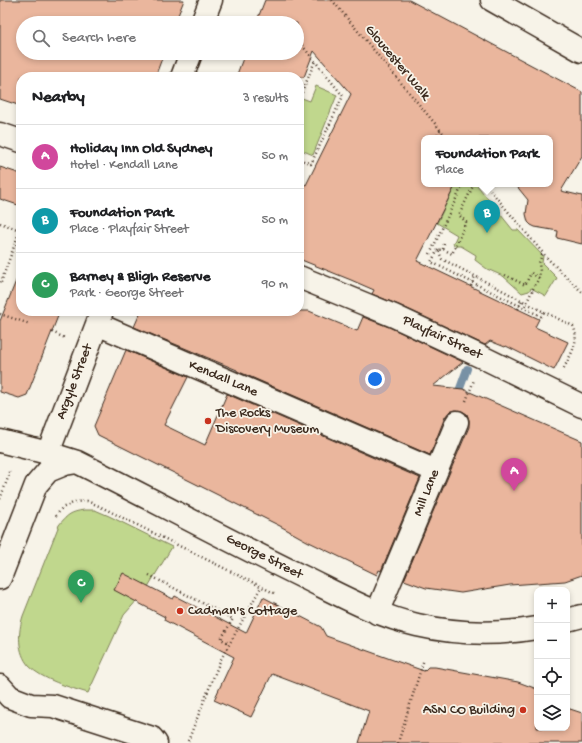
<!DOCTYPE html>
<meta charset="utf-8">
<style>
body{margin:0;font-family:"Gochi Hand",sans-serif;background:#f6f6f6;color:#202124}
.controls{position:absolute;right:12px;bottom:12px;display:grid;overflow:hidden;border-radius:8px;box-shadow:0 2px 6px #0003}
.controls button{width:36px;height:36px;display:grid;place-items:center;padding:0;border:0;border-bottom:1px solid #e0e0e0;background:#fff;color:#202124;font:20px sans-serif}
.you{position:absolute;left:375px;top:379px;width:14px;height:14px;margin:-10px;border:3px solid #fff;border-radius:50%;background:#1a73e8;box-shadow:0 0 0 6px #1a73e833}
.badge{display:grid;place-items:center;width:26px;height:26px;border-radius:50%;background:#c8321e;color:#fff;font-size:13px;font-weight:700}
.pin{position:absolute;translate:-50% -33px;filter:drop-shadow(0 1px 2px #0008)}
.pin::after{content:'';position:absolute;top:21px;width:14px;height:12px;background:inherit;clip-path:polygon(0 0,100% 0,50% 100%)}
.popup{position:absolute;left:421px;top:135px;width:132px;height:52px;box-sizing:border-box;display:grid;place-content:center;border-radius:8px;background:#fff;filter:drop-shadow(0 1px 3px #0005);font-size:13px;white-space:nowrap;color:#757577}
.popup b{font-size:15px;color:#202124}
.popup::after{content:'';position:absolute;left:50%;top:100%;margin-left:-8px;border:8px solid transparent;border-top-color:#fff}
.list{margin:0;padding:0;list-style:none}
h2{display:flex;justify-content:space-between;align-items:center;height:52px;margin:0;padding:0 16px;font-size:17px}
h2 small{font-size:13px;font-weight:400;color:#757577}
.list li{display:grid;grid-template-columns:26px 1fr auto;gap:12px;align-items:center;box-sizing:border-box;height:64px;padding:0 16px;border-top:1px solid #e0e0e0}
.list b{display:block;font-size:15px;white-space:nowrap}
.list p{margin:0;font-size:13px;white-space:nowrap;color:#757577}
.list em{font-size:13px;font-style:normal;color:#757577}
.icon{flex:none;width:22px;height:22px;fill:none;stroke:currentColor;stroke-width:2;stroke-linecap:round;stroke-linejoin:round}
.map{position:relative;flex:none;width:582px;height:743px;overflow:hidden}
.search{position:absolute;background:#fff;box-shadow:0 2px 6px #0003;left:16px;top:16px;width:288px;height:44px;display:flex;align-items:center;gap:10px;box-sizing:border-box;padding:0 14px;border-radius:22px;color:#757577;font-size:15px}
.panel{position:absolute;background:#fff;box-shadow:0 2px 6px #0003;left:16px;top:72px;width:288px;height:244px;border-radius:16px}
.map>svg:first-child{display:block}
.green{fill:#c0d78d;stroke:#7e8056}
.lines{fill:none;stroke-linecap:round;stroke-linejoin:round}
.stream{stroke:#7891a5;stroke-width:8}
.building{fill:#eab69d;stroke:#3b2a1e}
.minor-casing{stroke:#3b2a1e;stroke-width:25}
.path{stroke:#3b2a1e;stroke-width:2.5;stroke-dasharray:1 3;stroke-linecap:butt}
.minor{stroke:#f7f3e8;stroke-width:22}
.path-bridge{stroke:#3b2a1e;stroke-width:2.5;stroke-dasharray:1 3;stroke-linecap:butt}
.poi-dot{fill:#c8321e;stroke:#f7f3e8;stroke-width:1.5}
.labels{text-anchor:middle;dominant-baseline:central;stroke-width:3.5;stroke-linejoin:round;paint-order:stroke}
.street-label{font-size:14px;fill:#3b2a1e;stroke:#f7f3e8}
.poi-label{font-size:14px;fill:#3b2a1e;stroke:#f7f3e8;text-anchor:start}
</style>
<div class="map">
<svg width="582" height="743" viewBox="0 0 582 743">
<rect width="100%" height="100%" fill="#f7f3e8"/>
<filter id="ink" filterUnits="userSpaceOnUse"><feTurbulence type="fractalNoise" baseFrequency=".025" numOctaves="2"/><feDisplacementMap in="SourceGraphic" scale="8" xChannelSelector="R" yChannelSelector="G"/><feConvolveMatrix kernelMatrix="1 2 1 2 8 2 1 2 1" color-interpolation-filters="sRGB"/></filter>
<g filter="url(#ink)">
<path class="green" d="M316,86L337,95L313,155L299,149V105L302,98L310,101Z
M456,184H476L513,230H518L543,256L542,263L557,278L546,296L531,288L529,291L522,293L503,276L487,269L475,260L476,255L461,246H456L453,244L457,235L437,223Z
M84,510H95L109,516L172,547L146,590L124,615L88,693C71,688 41,679 29,666C17,652 18,632 23,616L59,525C68,514 71,512 84,510Z"/>
<g class="lines">
<path class="stream" d="M459,391L467,369"/>
</g>
<path class="building" d="M0,0H184L175,23H23V53H164L155,77H21V106L0,99Z
M265,0H409L582,92V156L561,191L582,196V244L557,238L558,231L535,227L531,225L528,222L526,214L528,200L515,184H550V138H424V184H456L417,261L539,319L535,327L568,342L554,370L506,346L505,347L490,341L485,345L399,305L372,294L374,290L351,280L299,259V182L306,185L351,94L314,51L304,77H236L245,53H297V23H256Z
M0,167L21,174V206L0,199Z
M20,271H21V311H60L27,395L19,398L0,392V321Z
M141,311H309L357,331L363,317L389,327L463,362L433,386L463,389L582,441V575L565,581L510,585L461,593L426,588L404,580L469,427V420L467,414L462,411L456,410L449,412L445,417L430,455L237,371V370L134,327Z
M126,350L188,377L164,425L205,445L227,394L420,478L381,571L379,570L377,575L307,541L280,526L98,435L94,426Z
M123,573L173,599L175,596L246,633L263,597L321,627L326,636L424,671L428,667H435L518,682L537,689V728H567V708L582,713V743H359L369,711L272,674L251,717L214,700L234,657L164,620L165,617L114,590Z"/>
<g class="lines">
<defs>
<path id="minor" d="M492,0L582,51
M202,23L211,0
M182,77L191,53
M0,134L21,141
M299,277L394,316L484,358L582,406
M97,324L436,471
M0,441L48,453L77,462C153,500 227,540 303,577C340,595 377,616 417,625C456,634 498,635 537,628
M48,453L102,311
M0,578L36,485L48,471L65,464L77,462
M377,613L457,422
M567,620L582,616
M0,686L10,697L31,705L53,706L152,738L156,743"/>
</defs>
<use href="#minor" class="minor-casing"/>
<path class="path" d="M332,0L447,138
M297,39L343,96L311,164L299,159
M299,100L315,61
M436,138L440,130
M474,184L459,215L466,222L452,254L443,249L438,250L442,259L544,312L541,316L524,308
M485,184L548,259L582,292
M0,223L20,230L0,285
M443,249L444,244
M430,254L463,184
M505,275L525,285L531,273L539,278
M471,286L475,276
M533,289L539,278L540,271L539,263L543,252
M518,309L522,300
M544,312L573,326C581,341 569,357 563,370
M0,314L30,324
M52,332L65,338
M466,401L474,380
M0,499L9,475V469
M56,516L62,508L75,502L87,501L99,506L274,593
M149,575L233,619L221,639L229,643
M188,741L220,661L261,587
M398,743L424,659"/>
<use href="#minor" class="minor"/>
<path class="path-bridge" d="M438,250L431,262L524,308L533,289"/>
</g>
</g>
<g class="poi-dot">
<circle cx="208" cy="421" r="4"/>
<circle cx="180" cy="611" r="4"/>
<circle cx="523" cy="710" r="4"/>
</g>
<g class="labels">
<g class="street-label">
<text transform="translate(397 63) rotate(50)">Gloucester Walk</text>
<text transform="translate(442 338) rotate(25)">Playfair Street</text>
<text transform="translate(223 379) rotate(23)">Kendall Lane</text>
<text transform="translate(75 382) rotate(-69)">Argyle Street</text>
<text transform="translate(427 493) rotate(-68)">Mill Lane</text>
<text transform="translate(264 557) rotate(27)">George Street</text>
</g>
<g class="poi-label">
<text x="216" y="413">The Rocks<tspan x="216" dy="16">Discovery Museum</tspan></text>
<text x="188" y="611">Cadman's Cottage</text>
<text x="515" y="710" text-anchor="end">ASN CO Building</text>
</g>
</g>
</svg>
<div class="controls">
<button>+</button>
<button>−</button>
<button><svg class="icon" aria-label="locate" viewBox="0 0 24 24"><circle cx="12" cy="12" r="6"/><path d="M12 2v4M12 18v4M2 12h4M18 12h4"/></svg></button>
<button><svg class="icon" aria-label="layers" viewBox="0 0 24 24"><path d="M12 4l9 5-9 5-9-5zM3 14l9 5 9-5"/></svg></button>
</div>
<div class="you"></div>
<div class="pin badge" style="left:514px;top:491px;background:#d1479c">A</div>
<div class="pin badge" style="left:487px;top:233px;background:#0f9aa8">B</div>
<div class="popup"><b>Foundation Park</b>Place</div>
<div class="pin badge" style="left:81px;top:603px;background:#2e9e5b">C</div>
<div class="search"><svg class="icon" aria-label="search" viewBox="0 0 24 24"><circle cx="10" cy="10" r="6"/><path d="M15 15l6 6"/></svg>Search here</div>
<section class="panel">
<h2>Nearby<small>3 results</small></h2>
<ul class="list">
<li><span class="badge" style="background:#d1479c">A</span><div><b>Holiday Inn Old Sydney</b><p>Hotel · Kendall Lane</p></div><em>50 m</em></li>
<li><span class="badge" style="background:#0f9aa8">B</span><div><b>Foundation Park</b><p>Place · Playfair Street</p></div><em>50 m</em></li>
<li><span class="badge" style="background:#2e9e5b">C</span><div><b>Barney &amp; Bligh Reserve</b><p>Park · George Street</p></div><em>90 m</em></li>
</ul>
</section>
</div>
